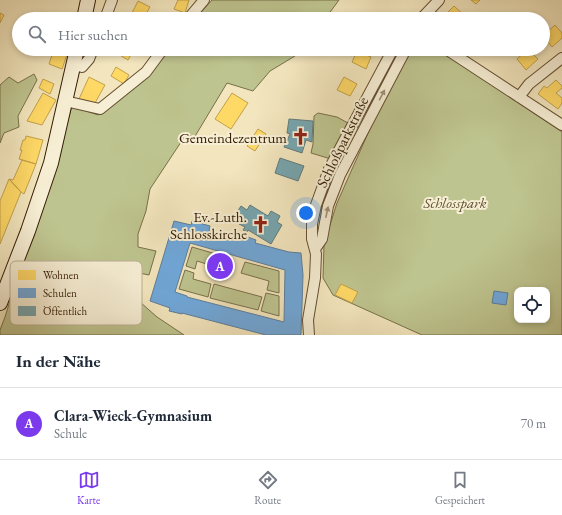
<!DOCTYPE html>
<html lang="de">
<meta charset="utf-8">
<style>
body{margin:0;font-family:"EB Garamond",serif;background:#f6f6f7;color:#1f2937}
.controls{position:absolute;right:12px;bottom:12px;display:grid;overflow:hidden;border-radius:8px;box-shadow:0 2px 6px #0003}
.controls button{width:36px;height:36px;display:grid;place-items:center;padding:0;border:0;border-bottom:1px solid #e0e1e3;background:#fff;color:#1f2937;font:20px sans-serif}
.you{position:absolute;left:306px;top:213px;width:14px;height:14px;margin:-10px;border:3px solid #fff;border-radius:50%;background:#1a73e8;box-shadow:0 0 0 6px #1a73e833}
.badge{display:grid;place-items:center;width:26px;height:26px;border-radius:50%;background:#7c3aed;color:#fff;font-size:13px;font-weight:700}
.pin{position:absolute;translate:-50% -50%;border:2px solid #fff;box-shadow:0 1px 4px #0006}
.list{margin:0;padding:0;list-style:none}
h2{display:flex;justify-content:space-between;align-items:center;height:52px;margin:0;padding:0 16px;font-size:17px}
h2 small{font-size:13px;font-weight:400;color:#747a83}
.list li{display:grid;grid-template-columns:26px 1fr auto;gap:12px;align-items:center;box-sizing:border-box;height:72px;padding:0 16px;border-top:1px solid #e0e1e3}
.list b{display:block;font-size:15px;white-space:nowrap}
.list p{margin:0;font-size:13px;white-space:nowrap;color:#747a83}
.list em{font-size:13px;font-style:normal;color:#747a83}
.icon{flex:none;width:22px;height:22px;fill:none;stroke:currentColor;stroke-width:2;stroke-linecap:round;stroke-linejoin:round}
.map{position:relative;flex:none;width:562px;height:335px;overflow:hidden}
.search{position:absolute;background:#fff;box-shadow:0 2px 6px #0003;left:12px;right:12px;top:12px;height:44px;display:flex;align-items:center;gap:10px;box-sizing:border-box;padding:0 14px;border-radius:22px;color:#747a83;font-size:15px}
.sheet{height:124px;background:#fff}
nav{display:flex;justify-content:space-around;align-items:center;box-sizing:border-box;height:56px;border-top:1px solid #e0e1e3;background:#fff;font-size:11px;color:#747a83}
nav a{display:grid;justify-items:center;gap:2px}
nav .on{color:#7c3aed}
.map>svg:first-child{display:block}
.green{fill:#bec48f;stroke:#79704a;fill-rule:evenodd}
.homes{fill:#ffd966;stroke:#c2a049}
.schools{fill:#6fa8dc;stroke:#5d7e9b;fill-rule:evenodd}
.public{fill:#76a5af;stroke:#627c7c}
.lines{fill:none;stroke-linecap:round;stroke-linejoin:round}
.street-casing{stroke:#644e32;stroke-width:12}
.secondary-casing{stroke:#341c04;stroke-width:16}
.street{stroke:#f7efd5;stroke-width:10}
.secondary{stroke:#f7efd5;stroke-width:14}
.oneway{fill:#9f9077}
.labels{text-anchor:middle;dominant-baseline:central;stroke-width:4;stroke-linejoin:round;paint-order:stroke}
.poi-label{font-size:15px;fill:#341c04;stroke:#f7efd5;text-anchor:end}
.street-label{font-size:15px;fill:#341c04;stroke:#f7efd5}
.park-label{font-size:15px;font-style:italic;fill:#5d4e2e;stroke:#f7efd5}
.key{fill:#f7efd5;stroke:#bcb096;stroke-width:1}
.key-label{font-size:11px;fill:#341c04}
</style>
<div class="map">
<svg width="562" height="335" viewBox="0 0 562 335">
<rect width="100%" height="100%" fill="#f3e6be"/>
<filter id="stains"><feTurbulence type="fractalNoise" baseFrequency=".005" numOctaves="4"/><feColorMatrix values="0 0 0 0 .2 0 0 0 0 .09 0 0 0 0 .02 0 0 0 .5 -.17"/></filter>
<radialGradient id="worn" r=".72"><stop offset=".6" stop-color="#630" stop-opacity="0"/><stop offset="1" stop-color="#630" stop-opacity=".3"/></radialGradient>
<path class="green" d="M212,0H339L325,19H195Z
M167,49H301L295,56L270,71L253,91L227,83L194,138L187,133L150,189L146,211L138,234V247L156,251L149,275L139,273L140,302L157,317L184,335H0V330L5,317L20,268L51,180L72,106L98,115L106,109Z
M410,49H437L562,132V335H422L333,295L323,278L324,244L337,203L381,104ZM517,290H547V320H517Z
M34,74L37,80L18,116L19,127L4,133L0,143V85L9,77L18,83Z
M318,113L337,117L348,123L331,159L311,153L313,144L314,116Z
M192,247L233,259L229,271L197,261L195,269L186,266Z
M245,262L279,271V293L267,290L269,281L241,273Z
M185,270L194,273L193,279L211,284L208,297L179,289Z
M214,284L262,297L258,310L210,298Z
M266,293L279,296V316L261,311Z"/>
<path class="homes" d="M178,0H189L185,13L174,9Z
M471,0H480L476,4Z
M138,1L150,7L143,19H133L130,17Z
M454,6L466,17L464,19H449L445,15Z
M0,13L4,15L0,23Z
M555,25L562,33V38L552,47L543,36Z
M54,49H69L62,69L49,64Z
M115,49H134L128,60L113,51Z
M147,49H161L156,55Z
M528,49L538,59L526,70L517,59Z
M357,51L371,57L366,69L352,62Z
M116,67L129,75L124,84L111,76Z
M89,77L105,85L95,103L79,99Z
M344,77L357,84L350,96L337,90Z
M43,79L54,84L50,94L39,88Z
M556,80L562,86V88L556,93L562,98V103L558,109L538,94L544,86L547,88Z
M43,93L56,100L42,125L27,121Z
M232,93L248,103L231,129L215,119Z
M258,129L266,134L255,151L247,146Z
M26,136L43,140L36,164L19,159L22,150H20L23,140H25Z
M22,160L36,164L24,194L21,192L9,179L13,180Z
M9,179L21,192L0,244V201Z
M341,284L358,292L352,303L335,295Z"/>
<path class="schools" d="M174,221L191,225L192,221L210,226L209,231L236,239L237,233L256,240L255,243L289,252L301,253L303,275L301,335H266L182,313V314L169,311L170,308L150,301ZM190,243L285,270L284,322L187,297V296L175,292Z
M494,291L508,293L506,305L492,303Z"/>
<path class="public" d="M289,119L313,121L312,142L306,140L302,153L284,147L290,134L287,133Z
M280,158L304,166L298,181L275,173Z
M250,205L268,216L271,211L280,216L277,222L282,225L271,244L248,230L247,232L243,230L245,227L239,224L242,219L235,215L241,206L247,210Z"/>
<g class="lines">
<defs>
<path id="street" d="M105,19L112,0
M188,19L204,0
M421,19L439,0
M446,49L562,125
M74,65L82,67L89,59L93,49
M519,97L529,84L562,58
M65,101L100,109L146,72L163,49
M315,249L322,239L328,206L340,175L406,49
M309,335L308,320L315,278L316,254L312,239V224L316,205L329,169L393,49"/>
<path id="secondary" d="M84,19L88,0
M0,303L28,231L51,163L77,49"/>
</defs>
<use href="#street" class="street-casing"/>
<use href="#secondary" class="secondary-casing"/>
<use href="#street" class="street"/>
<use href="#secondary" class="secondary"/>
</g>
<defs><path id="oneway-solid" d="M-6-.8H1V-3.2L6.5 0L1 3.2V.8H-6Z"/></defs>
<g class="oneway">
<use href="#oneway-solid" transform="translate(382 95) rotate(-62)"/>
<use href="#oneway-solid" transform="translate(327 212) rotate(-78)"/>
</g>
<defs>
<symbol id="church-bare" viewBox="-9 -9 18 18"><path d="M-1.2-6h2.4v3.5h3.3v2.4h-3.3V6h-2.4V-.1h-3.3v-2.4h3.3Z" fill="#8f2418" stroke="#f7efd5" stroke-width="2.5" paint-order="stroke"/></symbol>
</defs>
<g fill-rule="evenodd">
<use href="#church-bare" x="288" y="124" width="25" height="25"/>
<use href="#church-bare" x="248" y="212" width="25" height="25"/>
</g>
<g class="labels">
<g class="poi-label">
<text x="287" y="137">Gemeindezentrum</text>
<text x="247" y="216">Ev.-Luth.<tspan x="247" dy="17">Schlosskirche</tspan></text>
</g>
<g class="street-label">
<text transform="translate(342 142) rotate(-64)">Schloßparkstraße</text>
</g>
<g class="park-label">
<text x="455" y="202">Schlosspark</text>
</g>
</g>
<rect x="10" y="261" width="132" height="64" rx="6" class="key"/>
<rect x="18" y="270" width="18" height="10" fill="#ffd966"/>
<rect x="18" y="288" width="18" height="10" fill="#6fa8dc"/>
<rect x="18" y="306" width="18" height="10" fill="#76a5af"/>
<g class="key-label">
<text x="43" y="279">Wohnen</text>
<text x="43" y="297">Schulen</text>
<text x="43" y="315">Öffentlich</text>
</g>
<rect width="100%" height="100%" filter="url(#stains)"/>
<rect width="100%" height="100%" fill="url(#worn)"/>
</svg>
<div class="controls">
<button><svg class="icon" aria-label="locate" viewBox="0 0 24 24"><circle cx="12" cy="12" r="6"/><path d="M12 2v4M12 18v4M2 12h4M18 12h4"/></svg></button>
</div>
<div class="you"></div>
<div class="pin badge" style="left:220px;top:266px">A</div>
<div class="search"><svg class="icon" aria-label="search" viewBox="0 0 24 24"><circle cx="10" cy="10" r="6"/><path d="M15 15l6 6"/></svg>Hier suchen</div>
</div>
<section class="sheet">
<h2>In der Nähe<small></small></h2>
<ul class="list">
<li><span class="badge">A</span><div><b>Clara-Wieck-Gymnasium</b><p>Schule</p></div><em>70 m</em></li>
</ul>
</section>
<nav>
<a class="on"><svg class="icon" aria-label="map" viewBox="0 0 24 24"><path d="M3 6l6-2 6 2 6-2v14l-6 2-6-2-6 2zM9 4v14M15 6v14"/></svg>Karte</a>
<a><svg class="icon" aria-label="directions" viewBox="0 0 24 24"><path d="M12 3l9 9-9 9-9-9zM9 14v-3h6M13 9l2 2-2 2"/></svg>Route</a>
<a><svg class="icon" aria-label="saved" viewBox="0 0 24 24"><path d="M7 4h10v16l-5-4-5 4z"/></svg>Gespeichert</a>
</nav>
